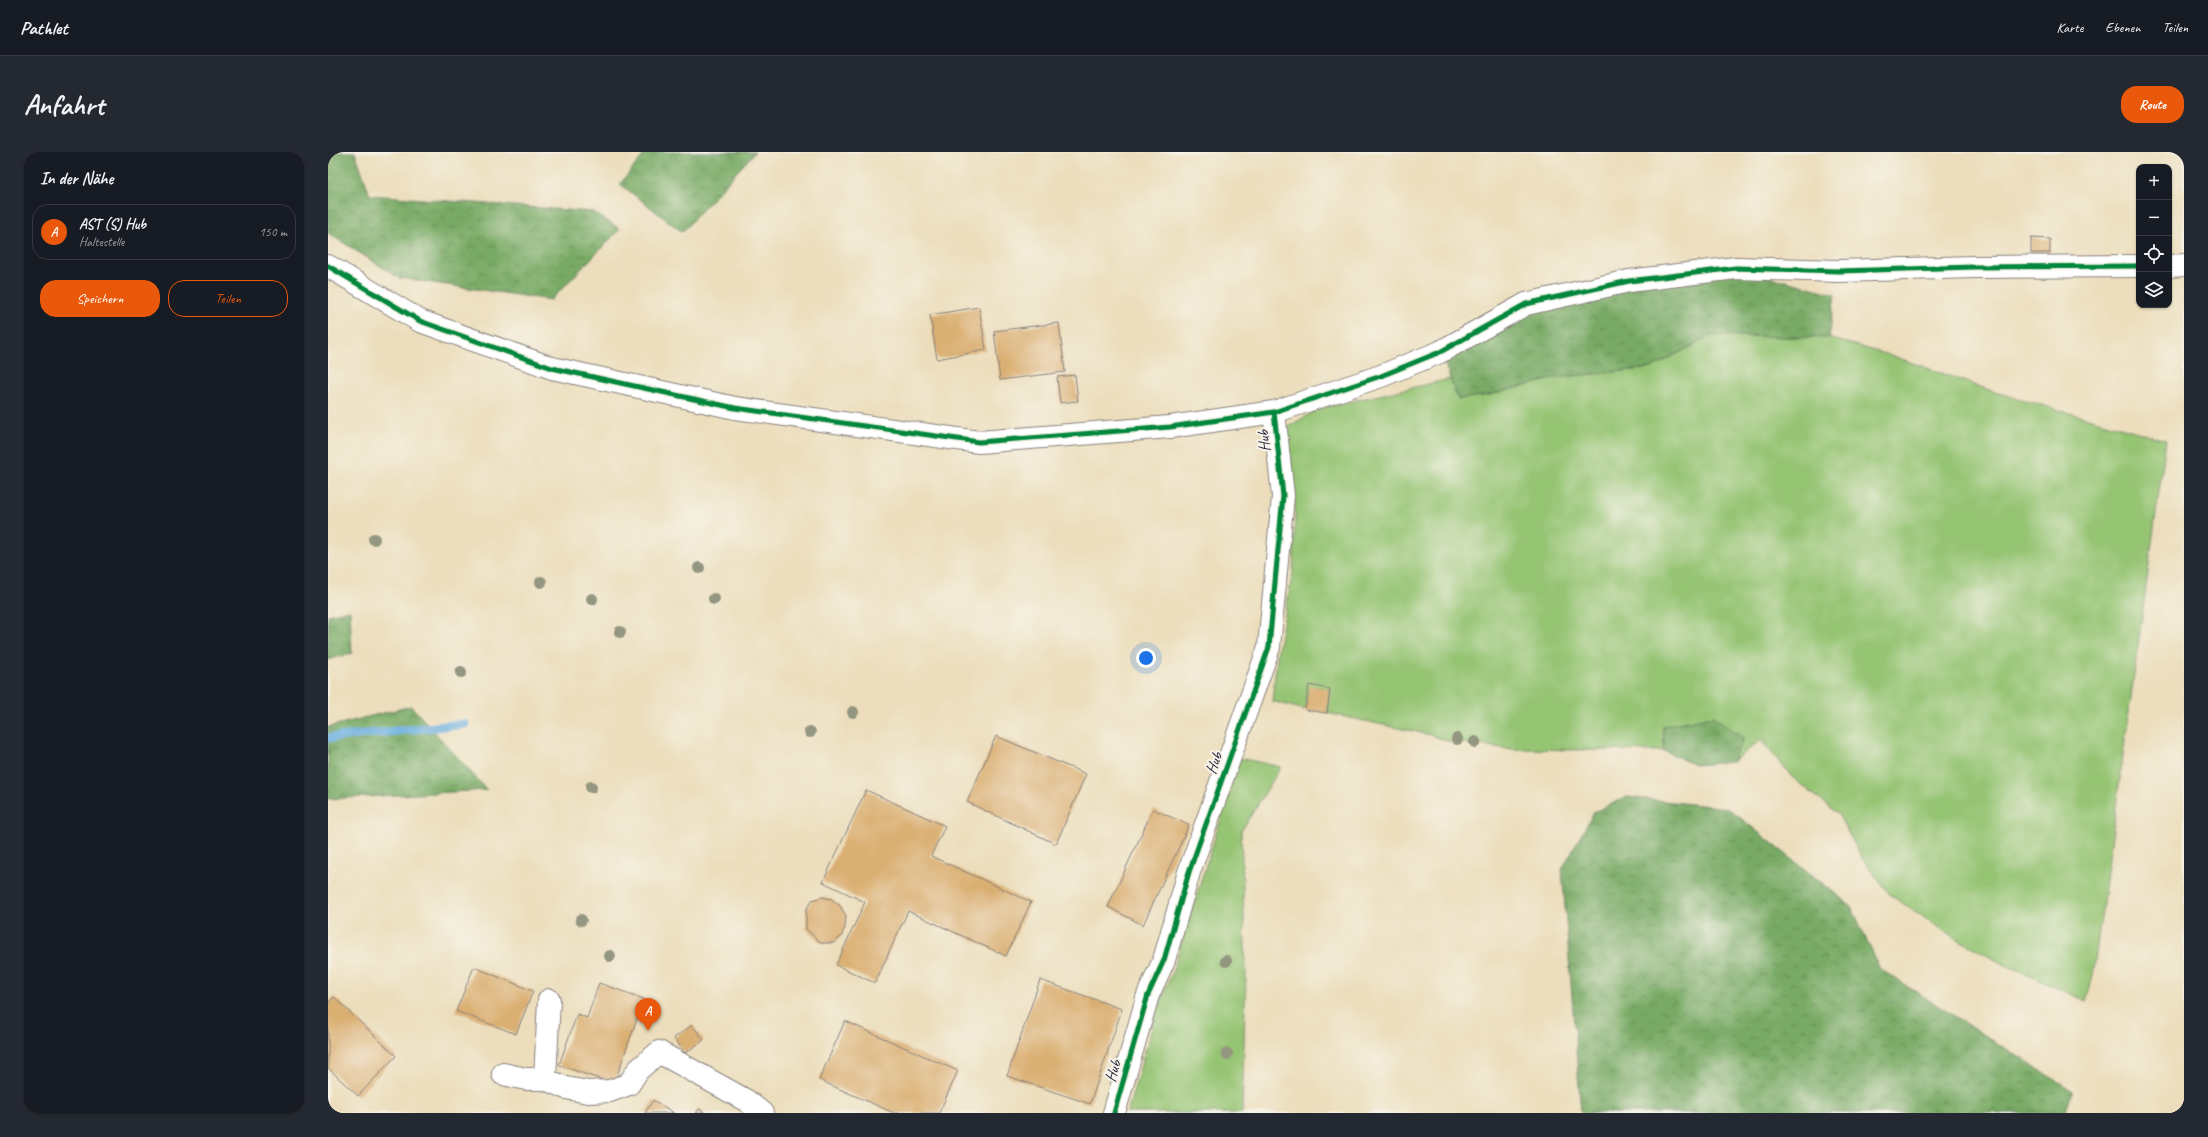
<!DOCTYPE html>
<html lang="de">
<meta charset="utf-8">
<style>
body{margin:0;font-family:Caveat,sans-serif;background:#242831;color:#f1f3f6}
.controls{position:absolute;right:12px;top:12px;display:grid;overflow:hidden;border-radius:8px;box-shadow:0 1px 3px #0004}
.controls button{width:36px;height:36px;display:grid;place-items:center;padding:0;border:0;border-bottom:1px solid #363941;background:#171b24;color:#f1f3f6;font:20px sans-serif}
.you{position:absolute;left:818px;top:506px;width:14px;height:14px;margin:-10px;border:3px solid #fff;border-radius:50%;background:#1a73e8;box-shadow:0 0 0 6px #1a73e833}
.badge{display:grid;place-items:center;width:26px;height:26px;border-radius:50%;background:#ea580c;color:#fff;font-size:13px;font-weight:700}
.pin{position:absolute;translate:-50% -33px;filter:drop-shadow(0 1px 2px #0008)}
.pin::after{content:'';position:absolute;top:21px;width:14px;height:12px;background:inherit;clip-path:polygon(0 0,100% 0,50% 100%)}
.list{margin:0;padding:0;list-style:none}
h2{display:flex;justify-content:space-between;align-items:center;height:52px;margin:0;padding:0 16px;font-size:17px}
h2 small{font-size:13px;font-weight:400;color:#9ea1a6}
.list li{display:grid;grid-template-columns:26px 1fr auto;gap:12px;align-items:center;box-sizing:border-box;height:56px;margin:0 8px 8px;padding:0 8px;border:1px solid #363941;border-radius:16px}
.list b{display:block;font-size:15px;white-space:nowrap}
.list p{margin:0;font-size:13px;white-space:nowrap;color:#9ea1a6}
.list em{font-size:13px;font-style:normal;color:#9ea1a6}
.actions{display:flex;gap:8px;padding:12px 16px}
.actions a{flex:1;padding:9px 0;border:1px solid #ea580c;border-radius:16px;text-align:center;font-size:14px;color:#ea580c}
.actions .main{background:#ea580c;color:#fff}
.icon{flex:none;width:22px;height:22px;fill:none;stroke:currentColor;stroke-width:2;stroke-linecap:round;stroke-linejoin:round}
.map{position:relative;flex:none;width:1856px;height:961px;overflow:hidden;border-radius:16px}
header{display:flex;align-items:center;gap:24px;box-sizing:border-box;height:56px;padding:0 20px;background:#171b24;border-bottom:1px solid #363941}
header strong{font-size:19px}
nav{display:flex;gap:22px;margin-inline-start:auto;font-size:14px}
.intro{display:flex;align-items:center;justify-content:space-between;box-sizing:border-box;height:96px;padding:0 24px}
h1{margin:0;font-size:28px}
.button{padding:10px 18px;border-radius:16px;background:#ea580c;color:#fff;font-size:14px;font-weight:700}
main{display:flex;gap:24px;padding:0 24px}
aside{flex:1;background:#171b24;border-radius:16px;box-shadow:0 1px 3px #0004}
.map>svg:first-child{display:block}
.green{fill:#95c473;stroke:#5c7357}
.forest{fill:url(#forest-crowns);stroke:#4d6650}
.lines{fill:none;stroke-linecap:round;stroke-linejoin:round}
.stream{stroke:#69aedf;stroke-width:9}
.building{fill:#daaf72}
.street-casing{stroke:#87807c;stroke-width:24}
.street{stroke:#fff;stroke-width:22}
.cycleway-casing{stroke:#f7f3e8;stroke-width:8}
.cycleway{stroke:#00873e;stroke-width:5}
.tree{fill:#939680}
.labels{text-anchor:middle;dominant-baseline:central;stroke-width:4;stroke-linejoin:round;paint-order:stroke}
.street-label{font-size:16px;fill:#22223b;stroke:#f7f3e8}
</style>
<header>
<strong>Pathlet</strong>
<nav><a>Karte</a><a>Ebenen</a><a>Teilen</a></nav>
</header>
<div class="intro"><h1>Anfahrt</h1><a class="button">Route</a></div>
<main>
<aside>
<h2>In der Nähe<small></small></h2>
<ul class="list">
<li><span class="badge">A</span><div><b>AST (S) Hub</b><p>Haltestelle</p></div><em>150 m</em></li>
</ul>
<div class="actions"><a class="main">Speichern</a><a>Teilen</a></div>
</aside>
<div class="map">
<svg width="1856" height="961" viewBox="0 0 1856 961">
<defs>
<pattern id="forest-crowns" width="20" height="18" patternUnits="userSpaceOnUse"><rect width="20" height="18" fill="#78aa65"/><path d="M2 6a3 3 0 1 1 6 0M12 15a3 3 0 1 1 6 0" fill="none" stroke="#628a54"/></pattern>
</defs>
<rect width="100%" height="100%" fill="#f7f3e8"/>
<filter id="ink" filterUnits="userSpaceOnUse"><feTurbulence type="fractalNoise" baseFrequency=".025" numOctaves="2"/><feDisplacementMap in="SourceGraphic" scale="8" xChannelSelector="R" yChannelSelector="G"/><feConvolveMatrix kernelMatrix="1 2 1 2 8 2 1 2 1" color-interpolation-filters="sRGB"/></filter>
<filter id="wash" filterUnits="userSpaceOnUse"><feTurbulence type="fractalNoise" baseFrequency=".012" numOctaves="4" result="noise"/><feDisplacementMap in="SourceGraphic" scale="16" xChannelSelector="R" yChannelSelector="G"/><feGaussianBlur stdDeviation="0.9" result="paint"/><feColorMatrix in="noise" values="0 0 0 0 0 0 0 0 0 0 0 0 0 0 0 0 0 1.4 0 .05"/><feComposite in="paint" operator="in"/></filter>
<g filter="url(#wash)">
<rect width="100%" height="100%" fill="#ecdebc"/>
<path class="green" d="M1384,183L1501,186L1565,204L1667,240L1838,288L1765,824L1758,849L1673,811L1624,784L1562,743L1535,708L1510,662L1464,625L1433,588L1404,610L1416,586L1335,574L1336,599L1185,597L1123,590L1103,583L999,561L1002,537L981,534L977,558L944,549L950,498L965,420L967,365L960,275L990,257L1122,227L1130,247L1161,243L1227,226L1323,216Z
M912,606L953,615L913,679L918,822L914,961H799L830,855L844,821Z"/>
<path class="forest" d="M0,0H27L42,43L265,60L292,77L223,148L71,126L0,81Z
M318,0H427L354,80L292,32Z
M1408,116L1507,142L1501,186L1384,183L1323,216L1227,226L1161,243L1130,247L1112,200L1198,152Z
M22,458L24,501L0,508V463Z
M83,554L159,638L0,647V575Z
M1385,564L1416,586L1404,610L1367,613L1336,599L1335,574Z
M1299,645L1400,656L1523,754L1552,817L1745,939L1737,961H1253L1234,717L1266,660Z"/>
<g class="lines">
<path class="stream" d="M0,586L137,572"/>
</g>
<g id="blocks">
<path class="building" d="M1703,86L1722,87V101H1703Z
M651,155L658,198L609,207L602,163Z
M731,171L737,220L672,228L666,179Z
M747,223L750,249L732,251L729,225Z
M981,533L1002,537L999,561L977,558Z
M668,584L758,622L728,692L639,650Z
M538,638L617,674L603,704L703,750L678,804L580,759L547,831L508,813L537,750L495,730Z
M825,657L861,673L815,773L780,755Z
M494,745L504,747L512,754L518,764L517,775L513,785L505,791H493L478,777V758L484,748Z
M146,815L205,839L188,882L128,859Z
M712,828L794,857L762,952L679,924Z
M271,831L316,847L286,932L231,913L249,862L259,866Z
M6,845L68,904L30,944L0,916V851Z
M517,869L630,919L611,961H566L491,928Z
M364,873L376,888L357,901L346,886Z
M325,948L346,961H317Z
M371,957L377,961H368Z"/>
</g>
</g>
<g filter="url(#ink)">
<use href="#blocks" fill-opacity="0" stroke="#87807c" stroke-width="1"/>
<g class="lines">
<defs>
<path id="street" d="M0,114L92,169L224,216L407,256L651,290L842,275L946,260L1053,224L1112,200L1198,152L1301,129L1408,116L1511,119L1646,115L1811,114
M1841,114L1856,113
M175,922L198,927H217L221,848
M217,927L238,936L260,940L282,939L301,932L310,918L331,900L419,949L434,961
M786,961L820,843L836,808L861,720L941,495L955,344L946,260"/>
</defs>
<use href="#street" class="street-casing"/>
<use href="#street" class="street"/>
<defs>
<path id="cycleway" d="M0,114L92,169L224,216L407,256L651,290L842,275L946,260L1053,224L1112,200L1198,152L1301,129L1408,116L1511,119L1646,115L1811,114
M786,961L820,843L836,808L861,720L941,495L955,344L946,260"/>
</defs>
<use href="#cycleway" class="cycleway-casing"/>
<use href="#cycleway" class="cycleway"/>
</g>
<g class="tree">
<circle cx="46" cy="387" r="6"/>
<circle cx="371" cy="416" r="6"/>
<circle cx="213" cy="430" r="6"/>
<circle cx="264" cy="447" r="6"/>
<circle cx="386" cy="447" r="6"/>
<circle cx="292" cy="480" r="6"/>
<circle cx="133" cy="520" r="6"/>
<circle cx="525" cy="560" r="6"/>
<circle cx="482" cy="580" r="6"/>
<circle cx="1129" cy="587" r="6"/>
<circle cx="1147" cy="590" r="6"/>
<circle cx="263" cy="635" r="6"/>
<circle cx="253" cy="768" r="6"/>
<circle cx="282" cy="804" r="6"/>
<circle cx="898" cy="809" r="6"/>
<circle cx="899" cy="902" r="6"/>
</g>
</g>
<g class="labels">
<g class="street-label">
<text transform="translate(936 289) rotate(-96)">Hub</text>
<text transform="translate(886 611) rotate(-70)">Hub</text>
<text transform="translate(785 919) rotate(-74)">Hub</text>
</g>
</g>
</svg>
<div class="controls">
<button>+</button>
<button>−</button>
<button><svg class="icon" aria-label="locate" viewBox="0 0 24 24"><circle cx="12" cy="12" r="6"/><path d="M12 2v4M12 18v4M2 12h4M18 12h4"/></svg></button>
<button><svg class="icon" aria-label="layers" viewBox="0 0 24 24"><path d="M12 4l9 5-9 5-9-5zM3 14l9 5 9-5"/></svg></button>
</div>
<div class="you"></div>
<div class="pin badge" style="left:320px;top:879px">A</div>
</div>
</main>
